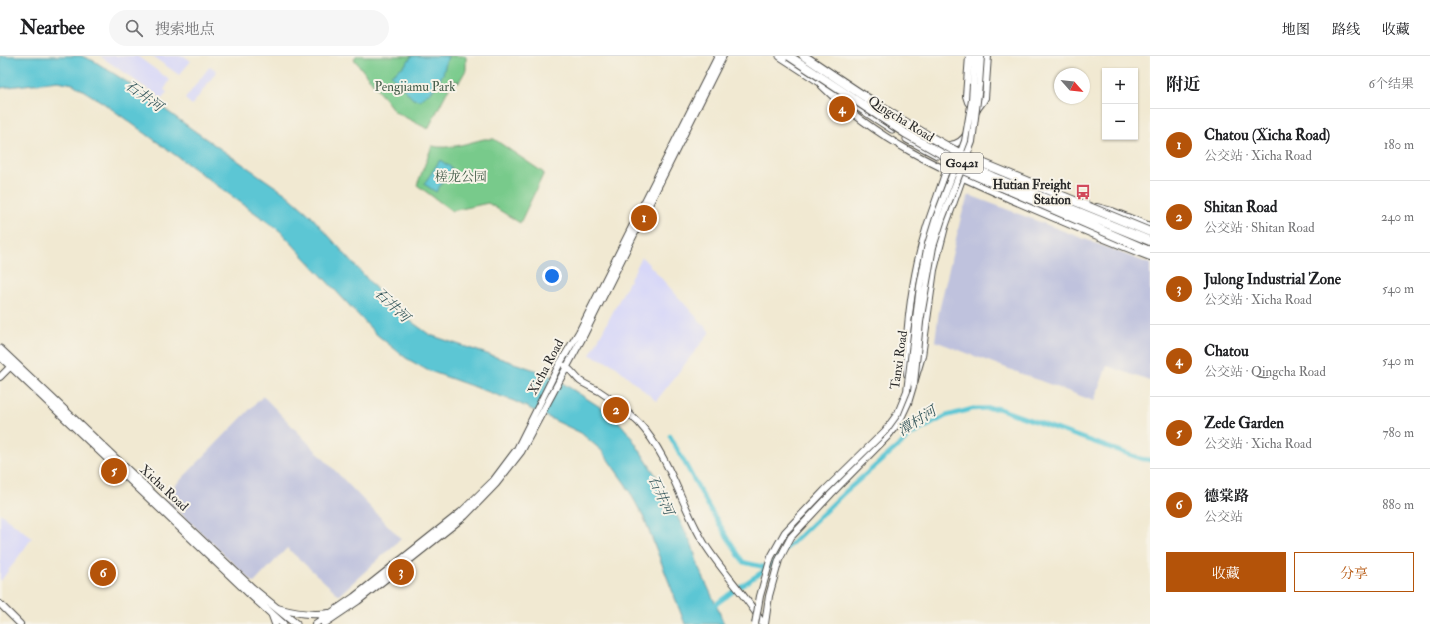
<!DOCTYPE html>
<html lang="zh">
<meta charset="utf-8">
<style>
body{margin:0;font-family:"IM FELL Double Pica","Noto Serif SC",serif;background:#f6f6f6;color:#202124}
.controls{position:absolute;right:12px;top:12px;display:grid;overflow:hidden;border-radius:0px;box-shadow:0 1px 3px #0004}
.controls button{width:36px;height:36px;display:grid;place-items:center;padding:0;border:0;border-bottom:1px solid #e0e0e0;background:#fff;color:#202124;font:20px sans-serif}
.compass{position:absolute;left:1054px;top:12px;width:36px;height:36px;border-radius:50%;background:#fff;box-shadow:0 1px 3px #0004;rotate:117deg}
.you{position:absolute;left:552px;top:220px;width:14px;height:14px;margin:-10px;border:3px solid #fff;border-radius:50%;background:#1a73e8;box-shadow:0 0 0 6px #1a73e833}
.badge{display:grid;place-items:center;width:26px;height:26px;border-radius:50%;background:#b45309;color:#fff;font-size:13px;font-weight:700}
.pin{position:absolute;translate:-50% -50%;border:2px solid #fff;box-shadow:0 1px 4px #0006}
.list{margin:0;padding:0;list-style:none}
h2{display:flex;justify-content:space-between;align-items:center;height:52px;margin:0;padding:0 16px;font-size:17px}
h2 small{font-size:13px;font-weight:400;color:#757577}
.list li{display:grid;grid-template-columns:26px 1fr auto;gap:12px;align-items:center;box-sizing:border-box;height:72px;padding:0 16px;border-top:1px solid #e0e0e0}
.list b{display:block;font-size:15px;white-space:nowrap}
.list p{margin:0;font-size:13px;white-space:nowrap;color:#757577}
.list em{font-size:13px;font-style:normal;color:#757577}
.actions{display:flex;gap:8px;padding:12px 16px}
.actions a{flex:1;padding:9px 0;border:1px solid #b45309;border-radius:0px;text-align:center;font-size:14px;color:#b45309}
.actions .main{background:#b45309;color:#fff}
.icon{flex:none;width:22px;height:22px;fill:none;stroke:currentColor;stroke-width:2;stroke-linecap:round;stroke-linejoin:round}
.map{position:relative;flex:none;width:1150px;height:568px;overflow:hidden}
header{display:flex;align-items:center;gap:24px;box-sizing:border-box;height:56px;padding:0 20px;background:#fff;border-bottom:1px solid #e0e0e0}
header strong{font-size:19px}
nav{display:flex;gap:22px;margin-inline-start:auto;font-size:14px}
.search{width:280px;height:36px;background:#f6f6f6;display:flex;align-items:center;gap:10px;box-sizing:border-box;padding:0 14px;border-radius:22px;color:#757577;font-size:15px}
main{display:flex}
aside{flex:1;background:#fff}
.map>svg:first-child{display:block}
.built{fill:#d7d7f8}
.industrial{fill:#bfc2dd}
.green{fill:#78ca8b;stroke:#527a5b}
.water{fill:#5bc6d4;stroke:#437880}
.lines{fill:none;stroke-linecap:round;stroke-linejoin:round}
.canal{stroke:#5bc6d4;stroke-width:4.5}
.secondary-casing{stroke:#494844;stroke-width:8}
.primary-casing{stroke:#494844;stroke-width:9}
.highway-casing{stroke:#494844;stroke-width:10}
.secondary{stroke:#fff;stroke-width:6}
.primary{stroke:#fff;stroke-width:7}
.highway{stroke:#fff;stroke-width:8}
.secondary-bridge-casing{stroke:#494844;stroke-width:8;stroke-linecap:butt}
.highway-bridge-casing{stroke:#494844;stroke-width:10;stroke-linecap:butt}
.secondary-bridge{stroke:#fff;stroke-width:6}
.highway-bridge{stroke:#fff;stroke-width:8}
.labels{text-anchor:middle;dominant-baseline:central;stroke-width:4;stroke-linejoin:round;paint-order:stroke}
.shield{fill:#f7f3e8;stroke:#686764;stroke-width:1}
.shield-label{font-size:12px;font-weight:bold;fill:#2b2b2b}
.park-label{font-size:13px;fill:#425b48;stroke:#f7f3e8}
.street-label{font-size:13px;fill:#2b2b2b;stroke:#f7f3e8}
.poi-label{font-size:13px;font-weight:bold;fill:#2b2b2b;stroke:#f7f3e8;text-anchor:end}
.water-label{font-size:14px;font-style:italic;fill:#395a5e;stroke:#f7f3e8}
</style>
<header>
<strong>Nearbee</strong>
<div class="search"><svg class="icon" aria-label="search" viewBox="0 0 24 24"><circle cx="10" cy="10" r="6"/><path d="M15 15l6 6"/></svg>搜索地点</div>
<nav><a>地图</a><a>路线</a><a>收藏</a></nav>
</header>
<main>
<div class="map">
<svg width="1150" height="568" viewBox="0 0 1150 568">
<rect width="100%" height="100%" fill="#f7f3e8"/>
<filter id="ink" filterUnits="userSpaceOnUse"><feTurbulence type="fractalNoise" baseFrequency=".025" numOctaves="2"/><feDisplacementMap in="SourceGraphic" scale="8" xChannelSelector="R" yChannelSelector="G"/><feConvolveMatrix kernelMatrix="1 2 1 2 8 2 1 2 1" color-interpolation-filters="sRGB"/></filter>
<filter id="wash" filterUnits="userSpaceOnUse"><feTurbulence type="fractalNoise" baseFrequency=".012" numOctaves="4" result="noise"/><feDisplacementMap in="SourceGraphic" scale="16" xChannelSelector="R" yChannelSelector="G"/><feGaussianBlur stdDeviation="0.9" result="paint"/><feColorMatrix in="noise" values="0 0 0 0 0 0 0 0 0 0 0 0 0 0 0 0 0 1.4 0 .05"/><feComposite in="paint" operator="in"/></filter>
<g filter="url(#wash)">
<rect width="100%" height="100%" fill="#f1e9d2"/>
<path class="built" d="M100,0H137L170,24L164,34L167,36L162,43Z
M152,0H184L191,5L179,19Z
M210,10L217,15L192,49L185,43Z
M642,201L710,276L656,345L613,308L590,299Z
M0,457L32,482L0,526Z"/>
<path class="industrial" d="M969,139L1150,208V325L1107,310L1094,345L935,285L939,255L962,157Z
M263,340L401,483L339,539L287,492L254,527L164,441Z"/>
<path class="green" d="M356,0H466V14L459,26L453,24L428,73L395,56L354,3Z
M484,83H494L544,117L520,167L488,147L452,155L417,129L432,90C449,94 467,87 484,83Z"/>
<path class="water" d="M0,0H81L94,5L127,26L196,76L286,138L310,159L378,235L402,259L430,279L547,318L564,328L614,360L630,379L656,420L692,489L699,512L718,553L724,568H685L645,464L626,429L602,395L581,377L514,345L427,314L406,302L376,278L280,175L102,46L73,28L58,25L0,32Z
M412,0H448L443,18L434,33L420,44L413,43L391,19L405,9Z
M440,104L452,112L436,136L424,128Z"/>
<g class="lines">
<path class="canal" d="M670,380L710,453L743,506L768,512
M785,494L845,436L911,379L946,360L972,353L997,352L1142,403L1150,404
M741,530L768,512L780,499
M712,551L735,534"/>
</g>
</g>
<g filter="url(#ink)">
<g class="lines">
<defs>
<path id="secondary" d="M969,0L966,40L968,46L972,52
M973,28L975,0
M979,29L981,0
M822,30C876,84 941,113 1010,143C1056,163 1103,183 1150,201
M976,56C978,50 983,47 985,42L988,0
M950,89C958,88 964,83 967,77
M1097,151L1112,155L1150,170
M565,310C571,314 575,320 580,325C586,329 593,332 599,335C613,344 627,355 639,367C670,401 681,449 704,487C722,516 746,539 763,568
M907,318C904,275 914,212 927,170C933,152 940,133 946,115
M0,321L13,308
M0,548L20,568
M277,552C295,557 311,560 329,557
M271,557L275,568
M315,568L354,541L461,456L493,425L517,393L559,309L579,276L718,0
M324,568L358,545L465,460L496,428L521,396L585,277L723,0
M765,568L769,540L779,504L791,481L831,438L888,380L900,364L908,347L922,300L934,214L945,171L962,123"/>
<path id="primary" d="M780,0L892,73
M907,83L937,99
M0,293L252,532L296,568
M0,300L251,539L283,568"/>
<path id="highway" d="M1138,190L1150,195"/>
</defs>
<use href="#secondary" class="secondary-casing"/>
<use href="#primary" class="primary-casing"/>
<use href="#highway" class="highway-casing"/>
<use href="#secondary" class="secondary"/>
<use href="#primary" class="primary"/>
<use href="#highway" class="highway"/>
<defs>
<path id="secondary-bridge" d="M914,328L920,266L933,191L942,163L972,86L979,29
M755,568L760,540L771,501L785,476L825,434L885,375L898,357L907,335L920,230L928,188L936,162L965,85L972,44L973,28"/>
<path id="highway-bridge" d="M789,0L905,77L942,98L993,121L1150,185
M804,0C856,35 908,71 965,100L1150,176
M963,114L1138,190"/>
</defs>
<use href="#secondary-bridge" class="secondary-bridge-casing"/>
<use href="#highway-bridge" class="highway-bridge-casing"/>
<use href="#secondary-bridge" class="secondary-bridge"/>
<use href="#highway-bridge" class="highway-bridge"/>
</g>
</g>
<defs>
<symbol id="bus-bare" viewBox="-9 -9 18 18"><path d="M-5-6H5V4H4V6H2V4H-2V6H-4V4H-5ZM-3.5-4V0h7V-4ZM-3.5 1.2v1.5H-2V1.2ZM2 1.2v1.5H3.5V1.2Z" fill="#d1495b" stroke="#f7f3e8" stroke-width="2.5" paint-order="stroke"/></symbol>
</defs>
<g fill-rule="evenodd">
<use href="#bus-bare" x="1072" y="125" width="22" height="22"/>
</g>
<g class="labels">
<rect class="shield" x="941" y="97" width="42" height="20" rx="3"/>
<g class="shield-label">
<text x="962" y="107">G0421</text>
</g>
<g class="park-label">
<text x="415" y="31">Pengjiamu Park</text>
<text x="461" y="121">槎龙公园</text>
</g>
<g class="street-label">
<text transform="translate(901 63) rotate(32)">Qingcha Road</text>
<text transform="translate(899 304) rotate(-82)">Tanxi Road</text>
<text transform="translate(546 311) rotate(-62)">Xicha Road</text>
<text transform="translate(164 432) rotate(43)">Xicha Road</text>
</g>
<g class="poi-label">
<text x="1071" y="129">Hutian Freight<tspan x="1071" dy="15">Station</tspan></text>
</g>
<g class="water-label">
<text transform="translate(144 40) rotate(36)">石井河</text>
<text transform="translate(392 249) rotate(44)">石井河</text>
<text transform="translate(917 365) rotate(-32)">潭村河</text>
<text transform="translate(661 439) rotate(66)">石井河</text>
</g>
</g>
</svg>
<div class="controls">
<button>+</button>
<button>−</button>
</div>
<svg class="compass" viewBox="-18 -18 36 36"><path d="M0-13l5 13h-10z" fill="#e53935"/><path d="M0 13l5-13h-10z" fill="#757577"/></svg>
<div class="you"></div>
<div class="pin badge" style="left:644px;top:162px">1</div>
<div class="pin badge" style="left:616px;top:354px">2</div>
<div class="pin badge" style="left:401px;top:516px">3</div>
<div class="pin badge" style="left:842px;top:53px">4</div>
<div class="pin badge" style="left:114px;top:415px">5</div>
<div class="pin badge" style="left:103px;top:517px">6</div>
</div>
<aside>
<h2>附近<small>6个结果</small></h2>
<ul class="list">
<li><span class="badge">1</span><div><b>Chatou (Xicha Road)</b><p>公交站 · Xicha Road</p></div><em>180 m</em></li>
<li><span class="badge">2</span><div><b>Shitan Road</b><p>公交站 · Shitan Road</p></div><em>240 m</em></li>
<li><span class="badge">3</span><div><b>Julong Industrial Zone</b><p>公交站 · Xicha Road</p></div><em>540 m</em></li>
<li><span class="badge">4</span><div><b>Chatou</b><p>公交站 · Qingcha Road</p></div><em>540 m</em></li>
<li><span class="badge">5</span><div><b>Zede Garden</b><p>公交站 · Xicha Road</p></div><em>780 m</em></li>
<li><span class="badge">6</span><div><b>德棠路</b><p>公交站</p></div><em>880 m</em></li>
</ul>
<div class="actions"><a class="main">收藏</a><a>分享</a></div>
</aside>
</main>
